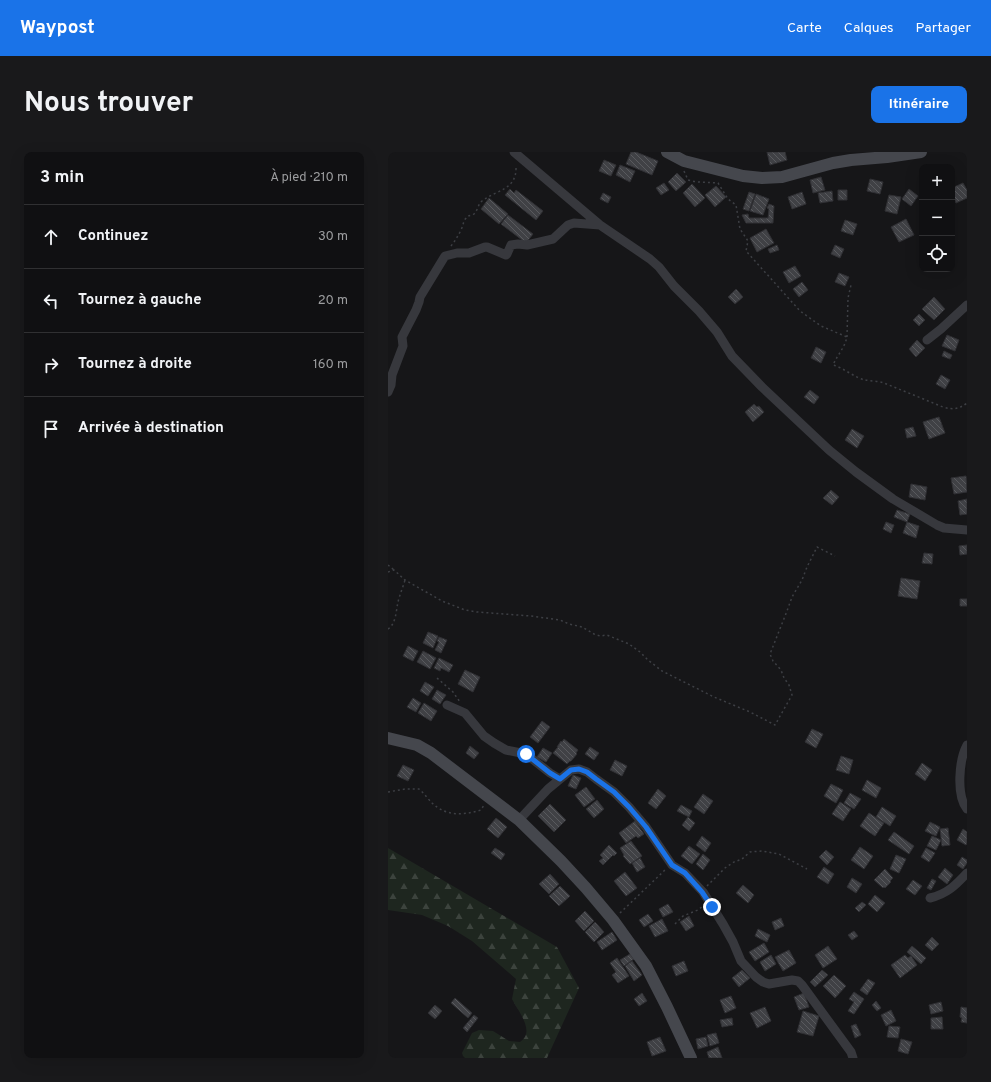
<!DOCTYPE html>
<html lang="fr">
<meta charset="utf-8">
<style>
body{margin:0;font-family:Overpass,sans-serif;background:#19191b;color:#f1f3f6}
.controls{position:absolute;right:12px;top:12px;display:grid;overflow:hidden;border-radius:8px;box-shadow:0 4px 16px #0002}
.controls button{width:36px;height:36px;display:grid;place-items:center;padding:0;border:0;border-bottom:1px solid #303032;background:#101012;color:#f1f3f6;font:20px sans-serif}
.stop{position:absolute;width:12px;height:12px;margin:-9px;border:3px solid #1a73e8;border-radius:50%;background:#fff}
.stop.end{background:#1a73e8;border-color:#fff;box-shadow:0 1px 4px #0008}
.list{margin:0;padding:0;list-style:none}
h2{display:flex;justify-content:space-between;align-items:center;height:52px;margin:0;padding:0 16px;font-size:17px}
h2 small{font-size:13px;font-weight:400;color:#9c9d9f}
.list li{display:grid;grid-template-columns:26px 1fr auto;gap:12px;align-items:center;box-sizing:border-box;height:64px;padding:0 16px;border-top:1px solid #303032}
.list b{display:block;font-size:15px;white-space:nowrap}
.list em{font-size:13px;font-style:normal;color:#9c9d9f}
.icon{flex:none;width:22px;height:22px;fill:none;stroke:currentColor;stroke-width:2;stroke-linecap:round;stroke-linejoin:round}
.map{position:relative;flex:none;width:579px;height:906px;overflow:hidden;border-radius:8px}
header{display:flex;align-items:center;gap:24px;box-sizing:border-box;height:56px;padding:0 20px;background:#1a73e8;color:#fff}
header strong{font-size:19px}
nav{display:flex;gap:22px;margin-inline-start:auto;font-size:14px}
.intro{display:flex;align-items:center;justify-content:space-between;box-sizing:border-box;height:96px;padding:0 24px}
h1{margin:0;font-size:28px}
.button{padding:10px 18px;border-radius:8px;background:#1a73e8;color:#fff;font-size:14px;font-weight:700}
main{display:flex;gap:24px;padding:0 24px}
aside{flex:1;background:#101012;border-radius:8px;box-shadow:0 4px 16px #0002}
.map>svg:first-child{display:block}
.forest{fill:url(#forest-firs)}
.building{fill:url(#building-back-hatch);stroke:#303034}
.lines{fill:none;stroke-linecap:round;stroke-linejoin:round}
.path{stroke:#3d3f44;stroke-width:1.5;stroke-dasharray:2 3;stroke-linecap:butt}
.street{stroke:#37383d;stroke-width:9}
.secondary{stroke:#45474d;stroke-width:12}
.route{stroke:#1a73e8;stroke-width:5}
</style>
<header>
<strong>Waypost</strong>
<nav><a>Carte</a><a>Calques</a><a>Partager</a></nav>
</header>
<div class="intro"><h1>Nous trouver</h1><a class="button">Itinéraire</a></div>
<main>
<aside>
<h2>3 min<small>À pied · 210 m</small></h2>
<ul class="list">
<li><svg class="icon" aria-label="ahead" viewBox="0 0 24 24"><path d="M12 20V5M6 11l6-6 6 6"/></svg><div><b>Continuez</b></div><em>30 m</em></li>
<li><svg class="icon" aria-label="left" viewBox="0 0 24 24"><path d="M17 20v-9H6M10 6l-5 5 5 5"/></svg><div><b>Tournez à gauche</b></div><em>20 m</em></li>
<li><svg class="icon" aria-label="right" viewBox="0 0 24 24"><path d="M7 20v-9h11M14 6l5 5-5 5"/></svg><div><b>Tournez à droite</b></div><em>160 m</em></li>
<li><svg class="icon" aria-label="arrive" viewBox="0 0 24 24"><path d="M6 21V4h12l-3 4 3 4H6"/></svg><div><b>Arrivée à destination</b></div></li>
</ul>
</aside>
<div class="map">
<svg width="579" height="906" viewBox="0 0 579 906">
<defs>
<pattern id="forest-firs" width="22" height="20" patternUnits="userSpaceOnUse"><rect width="22" height="20" fill="#1e261f"/><path d="M5 1l3.5 6h-7zM16 11l3.5 6h-7z" fill="#3c433d"/></pattern>
<pattern id="building-back-hatch" width="6" height="6" patternUnits="userSpaceOnUse"><rect width="6" height="6" fill="#404145"/><path d="M-1 5l2 2M0 0l6 6M5-1l2 2" fill="none" stroke="#595a5e"/></pattern>
</defs>
<rect width="100%" height="100%" fill="#161618"/>
<path class="forest" d="M0,696L169,795L191,836L159,906H77L75,904L74,901L84,881L91,878L105,879L121,889L132,890C148,880 130,859 124,847L128,827L84,789L60,774L34,763L0,758Z"/>
<path class="building" d="M243,0H248L270,9L264,23L238,12Z
M379,0H397L399,8L382,13Z
M216,8L228,13L223,24L211,19Z
M232,13L247,19L242,30L228,23Z
M289,21L298,30L288,39L280,30Z
M433,25L437,38L425,41L422,28Z
M482,27L495,30L492,42L479,39Z
M276,31L281,38L273,43L268,36Z
M575,31L579,38V46L568,51L564,41V36Z
M304,32L317,46L307,55L295,41Z
M328,34L338,45L327,55L317,43Z
M122,37L126,41L128,38L155,59L148,68L117,43Z
M521,37L530,44L523,54L514,47Z
M450,38H459V48H450Z
M444,39L445,49L432,51L430,41Z
M361,40L367,42L361,59L355,57Z
M414,40L418,52L404,57L400,45Z
M215,41L223,45L220,51L212,47Z
M368,42L381,47L375,63L362,59Z
M501,43L513,45L509,62L497,59Z
M101,46L120,62L111,72L93,57Z
M381,52L386,54L385,71H358L354,63L360,62L361,66H380L381,57L379,56Z
M120,63L145,82L138,91L113,72Z
M518,67L526,83L511,90L503,75Z
M457,68L469,72L465,83L453,79Z
M378,77L386,91L369,100L362,86Z
M389,93L391,98L382,101L380,97Z
M447,93L456,97L452,106L443,102Z
M407,114L413,124L401,131L395,120Z
M451,121L461,125L457,134L447,130Z
M414,130L420,138L411,145L405,137Z
M348,137L355,145L347,152L340,145Z
M546,145L557,157L546,168L534,157Z
M531,162L537,168L531,174L525,168Z
M559,183L571,188L567,199L554,194Z
M529,188L537,196L528,205L521,197Z
M428,195L438,200L433,211L423,206Z
M556,199L564,203L562,207L554,204Z
M553,223L562,228L557,237L548,232Z
M422,238L431,245L426,252L416,245Z
M366,252L369,255L371,254L376,260L365,270L357,260Z
M551,265L557,281L541,287L535,270Z
M525,275L528,284L519,286L517,277Z
M464,277L476,284L469,296L457,288Z
M578,324L579,340L566,342L563,326Z
M523,332L539,335L537,348L521,345Z
M443,338L451,345L444,353L435,346Z
M579,347V362L572,363L570,349Z
M509,358L522,362L519,370L506,365Z
M498,370L506,373L503,381L495,377Z
M519,370L531,374L528,386L515,381Z
M579,393V402L572,403L571,394Z
M536,401L545,402L544,412L534,411Z
M513,426L532,429L529,447L510,444Z
M572,447H579V454H572Z
M40,480L50,484L45,496L35,491Z
M51,485L59,488L53,501L47,498L51,490L49,489Z
M20,494L30,499L25,509L15,504Z
M35,499L48,506L42,517L29,510Z
M51,506L65,513L61,520L53,516L52,519L46,516Z
M77,518L92,525L85,540L70,532Z
M37,530L46,535L40,544L32,539Z
M49,538L58,543L52,552L44,547Z
M25,546L33,551L28,560L19,555Z
M36,551L49,559L43,569L30,561Z
M154,569L162,575L150,591L142,585Z
M424,577L435,582L428,596L417,590Z
M176,587L190,598L188,601L189,602L183,609H182L179,612L165,601L170,595H169L173,589L174,590Z
M82,594L91,601L86,607L78,601Z
M202,595L211,601L206,608L197,602Z
M155,596L164,601L158,610L149,605Z
M453,604L465,608L461,622L448,618Z
M227,608L239,614L234,624L222,618Z
M534,611L544,618L537,629L527,622Z
M15,613L26,618L20,629L9,624Z
M185,623L193,626L188,637L180,634Z
M479,628L493,636L488,646L474,638Z
M443,632L455,638L448,651L436,644Z
M198,635L207,647L196,655L187,643Z
M270,637L278,644L268,657L260,651Z
M462,641L473,647L466,657L456,651Z
M315,642L325,649L316,662L306,655Z
M209,648L216,657L206,666L198,657Z
M452,650L463,657L455,669L444,662Z
M162,652L178,668L166,680L150,664Z
M293,653L304,659L301,665L289,659Z
M494,655L508,664L502,674L488,665Z
M481,661L496,671L487,684L472,674Z
M300,665L307,671L301,679L294,673Z
M108,666L119,675L110,686L99,677Z
M247,669L256,682L250,686L248,684L238,691L231,681Z
M542,670L552,675L548,684L537,679Z
M560,676L562,693L554,694L552,677Z
M575,677L579,680V691L578,693L569,688Z
M506,680L526,694L521,702L500,688Z
M314,684L323,691L317,700L308,693Z
M544,684L553,688L548,698L539,694Z
M243,689L254,704L242,712L235,704L236,703L232,696Z
M221,693L229,701L226,704L225,703L215,713L211,709L215,706L212,703Z
M301,694L312,702L304,712L293,704Z
M472,695L485,704L476,717L463,708Z
M107,696L117,702L113,708L103,701Z
M538,696L547,701L541,710L533,705Z
M438,698L446,705L439,713L431,705Z
M315,702L322,708L315,718L308,712Z
M508,703L518,707L511,721L502,717Z
M574,705L579,708V711L575,717L569,713Z
M252,706L257,715L249,720L244,711Z
M436,715L446,722L440,732L429,725Z
M557,716L565,723L559,732L550,725Z
M497,717L505,726L502,729L503,730L497,736L496,735L495,736L486,728Z
M237,720L249,736L238,744L226,729Z
M162,722L171,732L161,742L151,732Z
M464,726L474,732L468,741L459,735Z
M544,727L548,729L543,738L539,736Z
M525,728L534,734L527,743L518,737Z
M355,733L366,743L360,751L348,741Z
M172,734L182,744L171,754L161,744Z
M487,743L497,751L489,760L480,752Z
M474,750L478,753L471,760L467,756Z
M280,752L285,760L275,765L271,757Z
M197,759L206,769L196,779L187,769Z
M260,762L265,769L256,775L251,768Z
M301,764L306,774L298,779L292,770Z
M393,766L396,774L387,778L384,770Z
M274,767L280,779L267,785L261,774Z
M207,770L216,780L206,790L197,780Z
M370,777L382,783L379,790L367,784Z
M466,779L470,784L464,788L460,783Z
M224,780L229,788L214,798L209,790Z
M544,785L551,792L544,799L537,793Z
M376,791L381,800L367,809L361,800Z
M440,794L449,807L435,816L427,803Z
M524,794L538,806L533,812L519,800Z
M401,798L408,811L395,819L387,805Z
M242,802L246,807L236,814L232,808Z
M383,803L388,812L377,819L372,810Z
M517,803L520,806L523,804L529,813L512,826L503,813Z
M229,806L241,824L230,831L224,823L228,820L222,811Z
M244,809L254,823L246,829L237,814Z
M296,809L300,819L288,824L284,814Z
M354,818L362,826L351,835L344,826Z
M434,818L440,823L427,835L422,830Z
M446,823L458,834L447,846L435,834Z
M480,827L487,831L479,843L472,838Z
M466,840L476,847L466,862L460,859L466,850L461,847Z
M254,841L259,849L251,854L246,847Z
M416,841L421,855L411,858L406,845Z
M343,844L348,856L337,861L332,848Z
M67,846L84,861L80,866L63,851Z
M488,849L493,856L489,859L484,853Z
M553,850L555,859L543,862L541,853Z
M47,853L54,859L47,867L40,861Z
M377,855L383,869L369,876L362,861Z
M573,855L579,856V871L573,870L574,866L572,865Z
M503,858L508,869L498,874L493,863Z
M415,859L431,864L425,884L409,880Z
M86,863L90,866L79,880L75,876Z
M554,865L555,877H543V866Z
M344,866L345,873L334,875L332,868Z
M468,872L473,883L467,886L463,874Z
M501,874L512,875L510,886L499,885Z
M328,881L331,891L322,894L319,883Z
M272,885L278,899L264,904L259,890Z
M318,885L320,894L310,897L308,887Z
M513,887L524,890L520,902L510,899Z
M330,895L334,906H321L319,900Z"/>
<g class="lines">
<path class="path" d="M296,19L300,28C310,31 320,30 330,31L340,47L348,53L352,77L360,89L358,99L412,159L433,174L459,185C456,197 450,202 445,213C456,216 467,226 477,228C483,229 490,229 496,231L555,255C565,258 571,257 579,251
M63,94C67,89 70,84 73,78C75,74 75,70 78,66C80,63 83,64 86,62C90,58 90,52 94,49C110,37 129,38 128,14
M459,185L460,146L463,133
M0,413L6,418
M0,420L6,418L17,428L54,449L77,458L89,460L143,464L172,468L181,472L194,475L206,482L212,484L219,483L241,492L252,500L260,508L274,519L326,545L362,560L387,573L404,543L401,533L396,526L393,518L385,509L382,502L399,459L404,445L414,428L419,415L429,395L447,404
M0,477C8,472 8,459 10,450C12,442 15,435 17,428
M49,526L65,540L72,550
M0,640L17,637H31C36,641 40,647 44,651C59,665 76,663 93,658L96,653
M319,734L337,716L346,710L354,707L362,700L374,699L391,702L419,717
M232,761L277,718
M287,772L295,764L310,758L315,754"/>
<path class="street" d="M126,0L212,73L262,107L271,115L286,134L311,159L329,180L344,204L374,235L441,298L468,320L505,347L549,373L556,376L579,378
M539,188L553,177L579,153
M0,240L3,233L4,223L15,194L14,185L28,158L31,150L32,145L57,104L69,101H81L97,95H99L118,103L119,102L123,93L130,92L139,93L165,87L180,73L186,71L212,73
M59,553L77,561L96,584L106,591L118,598L138,602L162,621L172,627
M579,593C571,608 568,643 579,657
M131,668L160,637L183,618L191,617L199,620L208,627L226,640L241,655L258,675L284,713L297,721L315,740L335,772L345,790L353,809L368,825L375,830L381,832L404,828L410,829L414,833L463,900L465,906
M542,746C559,742 568,733 579,721"/>
<path class="secondary" d="M279,0L296,9L355,24L374,26L394,25L445,11L463,8L499,5L533,0
M0,586L29,593L43,601L131,668L173,709L198,736L225,768L258,814L279,855L303,906"/>
</g>
<g class="lines">
<path class="route" d="M138,602L162,621L172,627L183,618L191,617L199,620L208,627L226,640L241,655L258,675L284,713L297,721L314,740L324,755"/>
</g>
</svg>
<div class="controls">
<button>+</button>
<button>−</button>
<button><svg class="icon" aria-label="locate" viewBox="0 0 24 24"><circle cx="12" cy="12" r="6"/><path d="M12 2v4M12 18v4M2 12h4M18 12h4"/></svg></button>
</div>
<div class="stop" style="left:138px;top:602px"></div>
<div class="stop end" style="left:324px;top:755px"></div>
</div>
</main>
